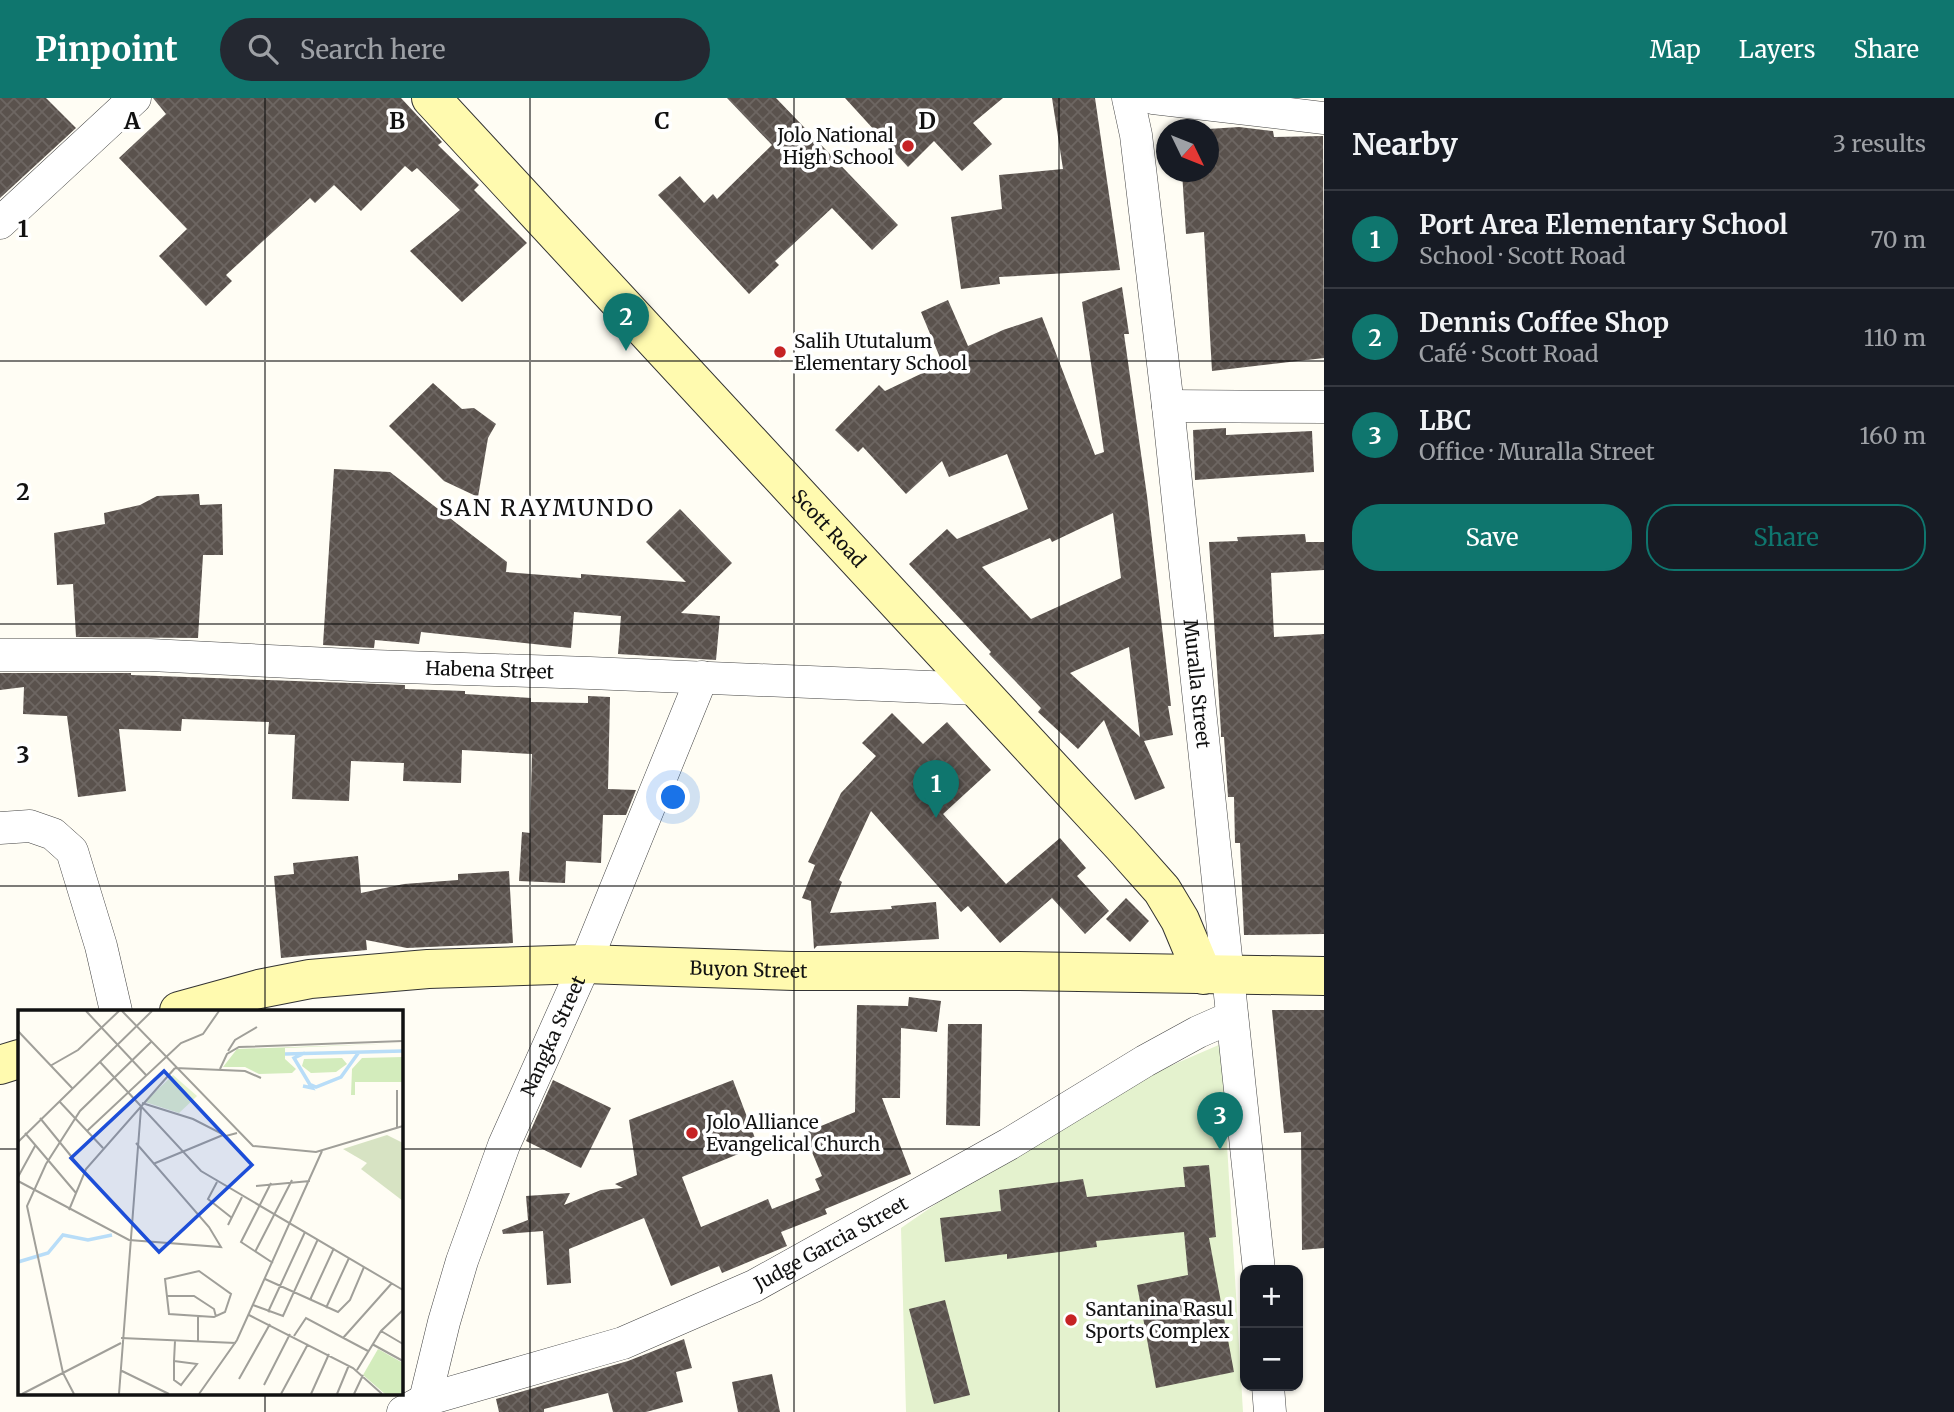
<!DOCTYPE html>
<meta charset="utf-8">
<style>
body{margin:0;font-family:Merriweather,serif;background:#242831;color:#f1f3f6}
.controls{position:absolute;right:21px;bottom:21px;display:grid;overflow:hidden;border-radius:14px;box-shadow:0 2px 5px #0004}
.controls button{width:63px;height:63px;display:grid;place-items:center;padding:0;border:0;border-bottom:2px solid #363941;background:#171b24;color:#f1f3f6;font:35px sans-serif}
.compass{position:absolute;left:1156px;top:21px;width:63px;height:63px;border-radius:50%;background:#171b24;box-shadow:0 2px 5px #0004;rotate:133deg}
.you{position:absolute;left:674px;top:700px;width:24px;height:24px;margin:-18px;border:5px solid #fff;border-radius:50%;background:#1a73e8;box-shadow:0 0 0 10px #1a73e833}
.badge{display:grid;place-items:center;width:46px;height:46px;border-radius:50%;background:#0f766e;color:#fff;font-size:23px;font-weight:700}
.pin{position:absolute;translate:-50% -58px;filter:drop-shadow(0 2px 4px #0008)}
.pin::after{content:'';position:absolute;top:37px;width:24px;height:21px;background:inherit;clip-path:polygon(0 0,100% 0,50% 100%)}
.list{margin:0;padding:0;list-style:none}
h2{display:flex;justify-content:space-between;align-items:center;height:91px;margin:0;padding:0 28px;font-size:30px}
h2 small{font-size:23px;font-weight:400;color:#9ea1a6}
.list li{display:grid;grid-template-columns:46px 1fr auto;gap:21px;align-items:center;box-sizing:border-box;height:98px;padding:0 28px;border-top:2px solid #363941}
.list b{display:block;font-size:26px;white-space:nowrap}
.list p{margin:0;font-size:23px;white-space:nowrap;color:#9ea1a6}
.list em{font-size:23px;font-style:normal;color:#9ea1a6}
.actions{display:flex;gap:14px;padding:21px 28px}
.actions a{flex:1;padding:16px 0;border:2px solid #0f766e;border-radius:28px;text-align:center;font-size:24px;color:#0f766e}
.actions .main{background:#0f766e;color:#fff}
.icon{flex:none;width:38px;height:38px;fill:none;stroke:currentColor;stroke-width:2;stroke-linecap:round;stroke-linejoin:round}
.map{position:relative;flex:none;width:1324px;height:1314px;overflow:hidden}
header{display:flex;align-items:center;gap:42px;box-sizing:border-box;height:98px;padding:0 35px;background:#0f766e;color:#fff}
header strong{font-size:33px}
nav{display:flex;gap:38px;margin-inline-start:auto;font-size:24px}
.search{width:490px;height:63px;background:#242831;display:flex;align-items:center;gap:18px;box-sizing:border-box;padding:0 24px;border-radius:38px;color:#9ea1a6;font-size:26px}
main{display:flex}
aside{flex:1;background:#171b24}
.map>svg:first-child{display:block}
.pitch{fill:#e4f2ce}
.building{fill:url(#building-cross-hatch);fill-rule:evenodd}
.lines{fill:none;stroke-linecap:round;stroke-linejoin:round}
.street-casing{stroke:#444;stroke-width:33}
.secondary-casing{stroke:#333;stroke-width:40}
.street{stroke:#fff;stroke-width:32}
.secondary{stroke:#fffaaf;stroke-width:38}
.grid{fill:none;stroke:#111;stroke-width:2;stroke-opacity:0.55}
.poi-dot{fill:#c62324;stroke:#fff;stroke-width:2.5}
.labels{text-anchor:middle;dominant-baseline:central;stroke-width:7;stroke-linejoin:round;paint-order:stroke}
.poi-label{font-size:19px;fill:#111;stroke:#fff;text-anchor:start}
.street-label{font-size:19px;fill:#111;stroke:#fff}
.quarter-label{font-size:23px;letter-spacing:2px;fill:#111;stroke:#fff}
.inset-river{fill:none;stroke:#b8ddf8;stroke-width:3.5}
.inset-road{fill:none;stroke:#a09f99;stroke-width:2}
.view{fill:#1d4ed8;fill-opacity:0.15;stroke:#1d4ed8;stroke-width:3.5}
.inset-edge{fill:none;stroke:#111;stroke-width:3.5}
.grid-label{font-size:23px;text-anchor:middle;font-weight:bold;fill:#111;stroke:#fff;stroke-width:7;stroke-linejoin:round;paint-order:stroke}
</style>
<header>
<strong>Pinpoint</strong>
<div class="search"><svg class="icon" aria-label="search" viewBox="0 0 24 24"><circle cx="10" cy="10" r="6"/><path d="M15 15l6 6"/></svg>Search here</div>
<nav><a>Map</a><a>Layers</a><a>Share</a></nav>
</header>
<main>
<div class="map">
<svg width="1324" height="1314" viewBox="0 0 1324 1314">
<defs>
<pattern id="building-cross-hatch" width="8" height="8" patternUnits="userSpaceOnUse" patternTransform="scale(1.75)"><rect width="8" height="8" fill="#5a524d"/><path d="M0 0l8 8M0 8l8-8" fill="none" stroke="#6d6662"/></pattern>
</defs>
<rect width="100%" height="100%" fill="#fffdf4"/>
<path class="pitch" d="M1221,946L1243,1314H906L901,1130L1080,1007Z"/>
<path class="building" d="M0,0H46L76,30L0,100Z
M153,0H401L442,44L438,47L479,87L474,92L527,145L462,204L410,153L460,112L417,70L412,74L405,68L361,113L334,87L315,105L310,100L226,177L232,183L206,208L159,158L187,131L119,60L166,16Z
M727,0H776L898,127L872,152L832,110L775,163L779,167L749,196L658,97L680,78L704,105L713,96L717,101L772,47Z
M845,0H1003L973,25L992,46L962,73L934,43L908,69Z
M1052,0H1095L1120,172L999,179L1000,186L961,191L951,119L1002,111L999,77L1063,71Z
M1239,29L1273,33L1274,39L1323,38L1324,260L1212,273L1204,134L1186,136L1182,74H1208V31Z
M1122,189L1129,236H1124L1147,398L1171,608H1168L1173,637L1144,643L1165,690L1135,702L1104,622L1078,651L1038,614L1041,610L989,556L991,554L909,466L947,431L957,441L1028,411L1007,356L949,379L942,363L906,396L863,349L858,354L835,332L879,287L885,293L931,271L930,267L941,262L921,214L948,202L968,248L1003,232L1042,219L1095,357L1104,354L1082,204ZM1113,415L1121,480L1031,521L982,469L1050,440L1052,444ZM1129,549L1140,639L1070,575Z
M433,285L462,311L474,310L496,326L488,340L478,399L444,383L389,328Z
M1226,330V337L1312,333L1314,374L1195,382L1193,332Z
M334,371L390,374L507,464L506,474L581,480V476L686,484L646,444L680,411L732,465L681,515L720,518L716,562L618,556L621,518L574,514L571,550L421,534L419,546L375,542L374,550L323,547Z
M199,396L200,407L222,406L223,457H203L198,540L76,539L73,486L57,487L54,435L105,426L104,415L140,407L157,398Z
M1305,436L1306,444H1324V472L1271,475L1274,539L1324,536V836L1244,837L1240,745H1235L1234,699H1228L1224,639H1221V634L1209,444L1238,443L1237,439Z
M0,575H131V577L405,587V591L465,593V596L531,600V604L588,605V598L610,599L608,691L636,692L626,717H603L601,765L566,763L565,785L519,783L522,734L530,735L532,656L462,652L461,685L403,683L404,665L351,663L349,703L292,701L295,637L268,636L269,624L182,621L181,633L119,631L126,693L78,699L67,618L23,616L24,589L0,592Z
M892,615L923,646L947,624L991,672L943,716L1006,786L1060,740L1086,770L1077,778L1109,813L1085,836L1052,800L1000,845L968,808L961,814L871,713L839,782L842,784L830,815L892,811L891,808L936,804L939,841L817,848L814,851L811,803L802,800L815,767L808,764L841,695L876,658L862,645Z
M358,758L361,795L404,786L458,782V776L509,773L513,845L407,850L366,842L367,852L281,860L274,778L294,776L293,765Z
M1126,800L1149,823L1130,844L1106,821Z
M909,899L941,903L937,934L901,930L900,1000H882L911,1076L825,1111L827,1116L781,1134L787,1148L722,1175L719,1168L671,1188L644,1120L569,1151L571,1185L547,1187L543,1133L503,1136L502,1132L528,1122L526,1098L570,1095L564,1107L601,1092L623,1090L615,1086L637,1077L629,1022L733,982L758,1048L682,1079L701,1129L768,1101L772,1111L820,1092L815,1081L822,1078L804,1035L855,1014L857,907L908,908Z
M1272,912H1324V1150L1302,1152L1301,1034L1284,1035Z
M948,926H982L980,1028L946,1027Z
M553,982L611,1010L581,1070L526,1043Z
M1209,1067L1216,1139L1209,1140L1234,1274L1156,1290L1137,1187L1188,1177L1184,1134L1096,1143L1097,1149L1007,1161V1156L945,1164L940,1120L1001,1113L999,1092L1083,1081L1087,1099L1180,1089H1185L1183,1069Z
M945,1202L970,1297L934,1306L909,1211Z
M684,1241L692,1270L676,1274L683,1304L646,1314H613L608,1295L544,1311V1314H499L496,1301L628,1263Z
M772,1276L780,1314H738L732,1284Z"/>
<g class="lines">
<defs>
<g id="street">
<path id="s1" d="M1128,0L1136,37L1168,308L1259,1172"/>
<path d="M1153,0L1324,20"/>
<path d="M0,125L135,0"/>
<path d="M1168,308L1324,309"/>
<path id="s2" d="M0,557H150L372,568L590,575L978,591"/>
<path d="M0,730L30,728L53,736L72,753L101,848L116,913"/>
<path d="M1268,1288L1270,1314"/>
<path id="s3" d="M425,1302L444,1224L462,1163L504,1047L585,866L702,579"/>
<path id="s4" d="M403,1314L425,1302L623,1245L754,1188L1009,1046L1145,963L1198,934L1232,919"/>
</g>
<g id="secondary">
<path id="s5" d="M431,0L1122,747L1162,792L1180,822L1203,877"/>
<path id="s6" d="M179,913L259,891L310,881L428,871L585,866L794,873H1019L1324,878"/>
<path d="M0,967L19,961"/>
</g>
</defs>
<use href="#street" class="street-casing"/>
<use href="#secondary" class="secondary-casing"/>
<use href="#street" class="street"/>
<use href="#secondary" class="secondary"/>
</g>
<path class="grid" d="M265,0V913M530,0V1314M794,0V1314M1059,0V1314M0,263H1324M0,526H1324M0,788H1324M0,1051H19M401,1051H1324M265,1295V1314"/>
<g class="poi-dot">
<circle cx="908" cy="48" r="7"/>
<circle cx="780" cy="254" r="7"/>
<circle cx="692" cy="1035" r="7"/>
<circle cx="1071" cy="1222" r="7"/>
</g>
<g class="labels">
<g class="poi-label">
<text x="894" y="37" text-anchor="end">Jolo National<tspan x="894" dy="22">High School</tspan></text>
<text x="794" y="243">Salih Ututalum<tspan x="794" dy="22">Elementary School</tspan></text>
<text x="706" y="1024">Jolo Alliance<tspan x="706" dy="22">Evangelical Church</tspan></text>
<text x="1085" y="1211">Santanina Rasul<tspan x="1085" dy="22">Sports Complex</tspan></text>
</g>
<g class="street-label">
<text stroke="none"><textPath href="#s5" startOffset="586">Scott Road</textPath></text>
<text stroke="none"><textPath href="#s2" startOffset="490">Habena Street</textPath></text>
<text stroke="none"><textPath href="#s1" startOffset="590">Muralla Street</textPath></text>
<text stroke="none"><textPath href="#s6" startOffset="574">Buyon Street</textPath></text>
<text stroke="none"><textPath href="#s3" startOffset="387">Nangka Street</textPath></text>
<text stroke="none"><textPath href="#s4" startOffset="462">Judge Garcia Street</textPath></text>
</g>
<g class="quarter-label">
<text x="547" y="409">SAN RAYMUNDO</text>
</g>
</g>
<g transform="translate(18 912)">
<rect width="385" height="385" fill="#fffdf4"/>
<path d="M385,33L267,38V49L278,59L274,63L241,64L227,57H205L219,39ZM385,47V72H337V85H333L334,59L344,48ZM324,48L329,54L318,62L293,63L284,56L286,49Z" fill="#d3ecbc"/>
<path d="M369,125L385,133V191L343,159L349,153L325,139Z" fill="#d7e3c3"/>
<path d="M360,339L385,353V384H367L345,365Z" fill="#d3ecbc"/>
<path d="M155,65L179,86L161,103L127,92Z" fill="#e4f2ce"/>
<path class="inset-river" d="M267,44L385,41M291,74L298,77L323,67L341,42M285,76L294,78L276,48L287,43M0,252L30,243L45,225L70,230L94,225"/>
<path class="inset-road" d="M68,1L128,65M104,1L235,136L298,142L385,116M0,21L55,79M210,41L217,30L239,17M82,52L183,161L385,280M32,56L60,40L101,1M157,58L227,61L243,68M202,59L209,44L221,37L385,31M379,80V117M41,91L85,138M124,93L175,109L208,126L219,123M22,108L66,162M69,121L163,33L185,24L201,1M7,123L58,183M0,132L134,1M135,154L205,125M0,167L17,136M0,171L111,230L203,237L191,217L118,133M199,172L190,189L214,208M253,173L223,232L255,253M238,176L292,171M51,200L68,159L157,58M210,215L224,187M237,242L274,170M181,261L213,284L207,302L196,307L151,304L147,269ZM247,269L320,302L332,290L346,257M148,286H176L196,299L198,307M292,290L316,238M235,295L265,306L300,229M308,298L331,248M250,302L287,222M231,305L335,358L364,384M180,307V332M363,321L385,334M276,326L288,308L350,341M103,328L218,333M325,328L374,273M354,334L385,351M156,351L179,354L163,375L156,370V351L157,331M102,360L151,384M339,360L363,321L385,300M221,369L252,314M246,375L272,324M4,384L103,333M56,384L45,363L9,196L28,154L62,101L133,32M101,384L123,98M181,384L219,330L304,141M263,384L290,334M293,384L311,344M319,384L331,355M336,384L345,365"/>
<path class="view" d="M146,61L234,155L141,242L53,148Z"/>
<rect width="385" height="385" class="inset-edge"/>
</g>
<g class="grid-label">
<text x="132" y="31">A</text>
<text x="397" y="31">B</text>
<text x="662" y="31">C</text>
<text x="927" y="31">D</text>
<text x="23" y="139">1</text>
<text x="23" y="402">2</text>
<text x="23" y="665">3</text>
</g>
</svg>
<div class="controls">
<button>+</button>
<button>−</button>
</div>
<svg class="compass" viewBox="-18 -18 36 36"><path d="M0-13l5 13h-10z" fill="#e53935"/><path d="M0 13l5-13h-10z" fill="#9ea1a6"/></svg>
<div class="you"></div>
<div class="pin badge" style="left:936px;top:720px">1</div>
<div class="pin badge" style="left:626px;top:253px">2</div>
<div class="pin badge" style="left:1220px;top:1052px">3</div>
</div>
<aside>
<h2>Nearby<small>3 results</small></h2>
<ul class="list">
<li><span class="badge">1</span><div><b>Port Area Elementary School</b><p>School · Scott Road</p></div><em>70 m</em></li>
<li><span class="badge">2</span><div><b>Dennis Coffee Shop</b><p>Café · Scott Road</p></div><em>110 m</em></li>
<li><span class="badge">3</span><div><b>LBC</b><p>Office · Muralla Street</p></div><em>160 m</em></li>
</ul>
<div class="actions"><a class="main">Save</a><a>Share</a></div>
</aside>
</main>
